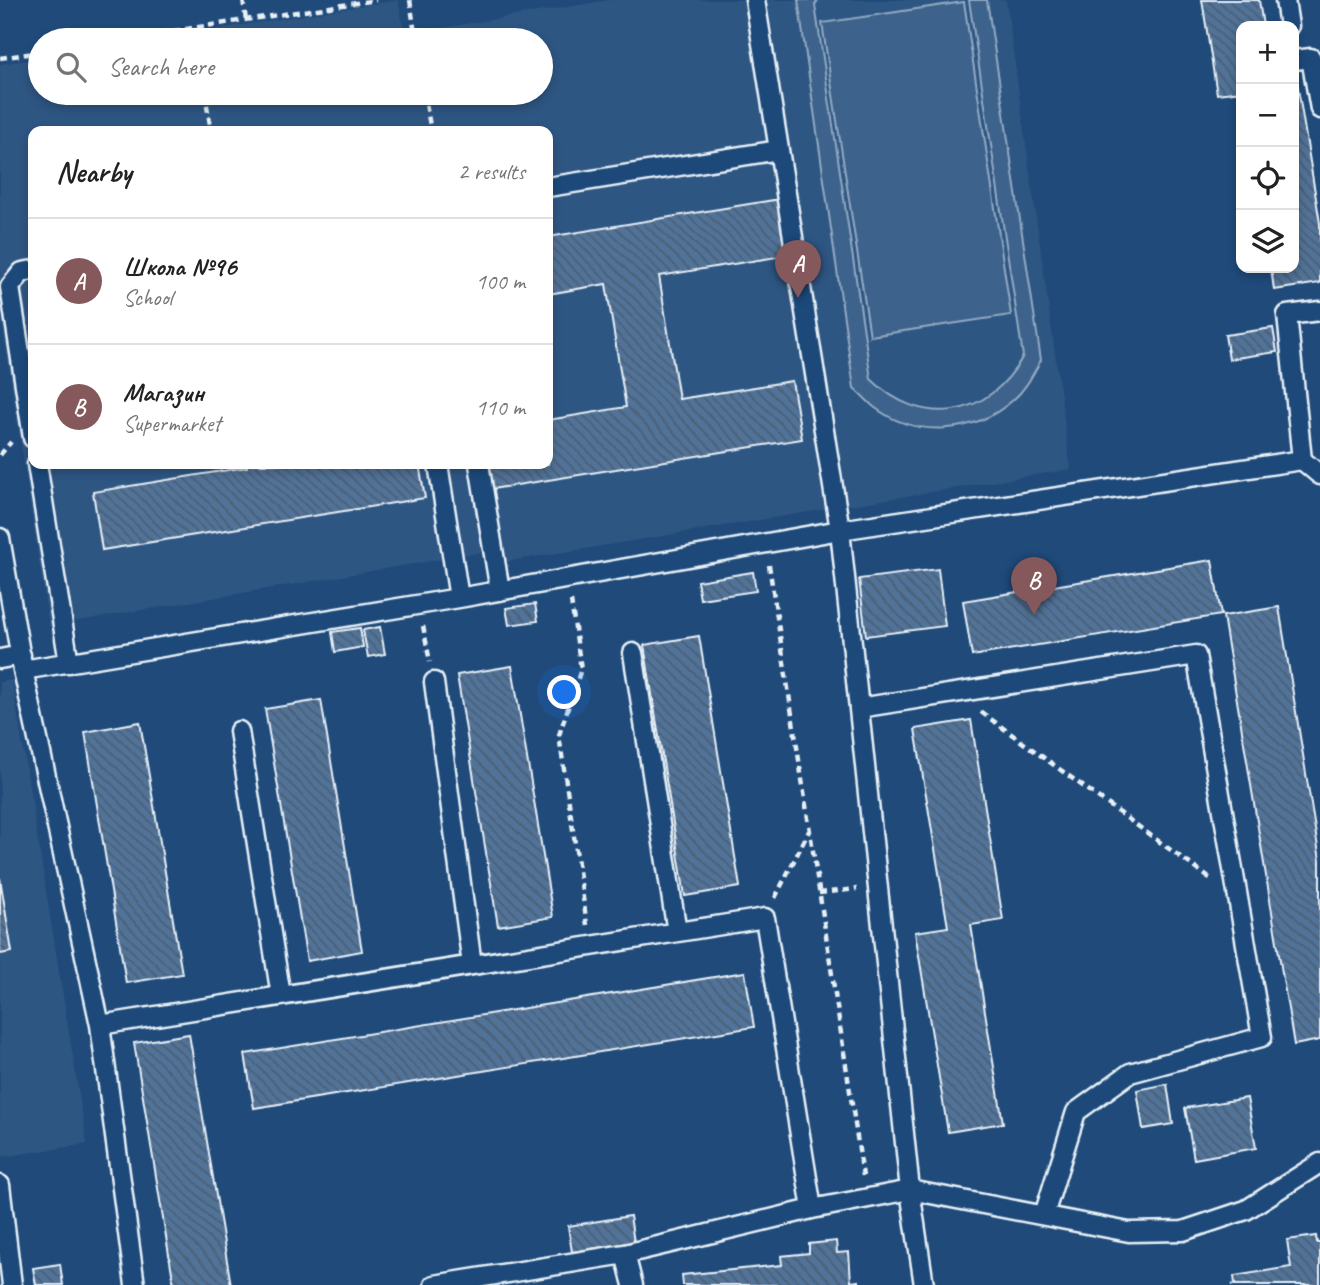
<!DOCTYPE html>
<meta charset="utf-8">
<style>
body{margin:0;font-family:Caveat,sans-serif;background:#f6f6f6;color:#222}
.controls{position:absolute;right:21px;top:21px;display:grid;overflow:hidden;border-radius:14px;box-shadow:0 4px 10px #0003}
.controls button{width:63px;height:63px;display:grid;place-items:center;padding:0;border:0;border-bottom:2px solid #e0e0e0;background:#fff;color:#222;font:35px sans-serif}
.you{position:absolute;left:565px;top:693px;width:24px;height:24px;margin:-18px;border:5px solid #fff;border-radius:50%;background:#1a73e8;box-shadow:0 0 0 10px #1a73e833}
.badge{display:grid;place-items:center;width:46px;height:46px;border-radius:50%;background:#85585c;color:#fff;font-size:23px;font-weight:700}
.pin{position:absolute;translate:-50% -58px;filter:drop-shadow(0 2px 4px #0008)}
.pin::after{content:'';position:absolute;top:37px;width:24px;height:21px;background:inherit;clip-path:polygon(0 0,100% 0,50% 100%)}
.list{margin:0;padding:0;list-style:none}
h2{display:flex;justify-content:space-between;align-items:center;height:91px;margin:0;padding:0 28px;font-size:30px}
h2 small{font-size:23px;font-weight:400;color:#767676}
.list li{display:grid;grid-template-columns:46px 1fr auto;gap:21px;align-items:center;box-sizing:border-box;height:126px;padding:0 28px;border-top:2px solid #e0e0e0}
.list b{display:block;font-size:26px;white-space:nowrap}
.list p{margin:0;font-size:23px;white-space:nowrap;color:#767676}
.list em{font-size:23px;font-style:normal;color:#767676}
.icon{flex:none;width:38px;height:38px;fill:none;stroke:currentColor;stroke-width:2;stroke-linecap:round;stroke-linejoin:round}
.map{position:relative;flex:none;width:1320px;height:1285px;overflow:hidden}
.search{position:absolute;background:#fff;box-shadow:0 4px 10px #0003;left:28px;top:28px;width:525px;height:77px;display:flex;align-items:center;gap:18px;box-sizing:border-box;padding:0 24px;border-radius:38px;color:#767676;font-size:26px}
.panel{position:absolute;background:#fff;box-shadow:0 4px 10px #0003;left:28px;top:126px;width:525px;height:343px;border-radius:14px}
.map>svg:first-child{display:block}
.built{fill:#2e5683;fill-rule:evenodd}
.garden{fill:#3c628c;stroke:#92aac2;stroke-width:2}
.building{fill:url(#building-back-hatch);stroke:#e8f1f8;stroke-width:2}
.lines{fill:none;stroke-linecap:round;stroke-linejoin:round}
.service-casing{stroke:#e8f1f8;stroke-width:23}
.path{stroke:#e8f1f8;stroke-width:4.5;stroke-dasharray:7 5;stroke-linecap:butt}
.service{stroke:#1f4a7a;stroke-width:18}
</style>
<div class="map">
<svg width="1320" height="1285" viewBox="0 0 1320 1285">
<defs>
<pattern id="building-back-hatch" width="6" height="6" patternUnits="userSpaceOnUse" patternTransform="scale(1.75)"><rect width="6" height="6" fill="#517399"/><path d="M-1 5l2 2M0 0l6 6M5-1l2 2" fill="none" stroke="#4c5e72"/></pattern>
</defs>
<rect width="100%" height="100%" fill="#1f4a7a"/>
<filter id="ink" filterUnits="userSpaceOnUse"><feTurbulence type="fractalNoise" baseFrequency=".0143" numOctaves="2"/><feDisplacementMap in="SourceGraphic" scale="14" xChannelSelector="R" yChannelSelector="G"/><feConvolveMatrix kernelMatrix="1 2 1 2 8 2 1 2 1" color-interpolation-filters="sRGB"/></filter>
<g filter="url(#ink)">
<path class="built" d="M398,0L405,34L609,0H1006L1071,469L486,565L483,552L49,626L0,310V64L40,58V93H541V40H149ZM33,131H548V464H33Z
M12,680L87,1144L0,1157V682Z"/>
<path class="garden" d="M798,0H818L815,5L871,379C921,429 989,419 1023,356L969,0H987L1041,360C1033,374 1026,389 1013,400C975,434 916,439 874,407C867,401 861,394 854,388Z
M964,2L1011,315L870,336L822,23Z"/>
<path class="building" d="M1202,0H1259L1263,26H1241V91L1217,94Z
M1297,82L1320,223V283L1274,290L1271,268H1294V83Z
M780,199L789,255L659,276L679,399L792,381L802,439L486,490L482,464H548V420L626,407L606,284L548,294V237Z
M1273,328L1277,352L1229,359L1225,335Z
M247,464H419L425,498L102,550L93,492L247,467Z
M1212,560L1221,615L972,656L963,601Z
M938,569L945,626L866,636L859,579Z
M753,572L756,591L700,599L697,581Z
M535,604L538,621L509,625L506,608Z
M1279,607L1320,860V1040L1294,1045L1223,616Z
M380,627L385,654L368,657L363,630Z
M360,628L363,647L335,652L332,632Z
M699,636L740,887L685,896L644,645Z
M512,666L553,917L498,926L457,675Z
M321,700L362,951L307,961L265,709Z
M971,720L1003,920L971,925L1003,1123L948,1132L915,932L948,927L915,729Z
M140,722L182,974L126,983L85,732Z
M0,878L12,952L0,954Z
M745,972L754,1027L254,1108L245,1054Z
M189,1034L231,1285H174L134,1043Z
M1167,1084L1173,1124L1143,1129L1137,1090Z
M1247,1098L1256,1148L1194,1159L1185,1108Z
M630,1216L634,1242L572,1252L568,1226Z
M1316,1236L1317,1243H1320V1285H1231L1235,1284L1234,1276L1291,1267L1287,1240Z
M836,1241L837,1253L849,1252L851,1282L859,1281V1285H683L682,1275L782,1265L781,1256L809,1253V1244Z
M60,1264L63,1285H36L33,1268Z"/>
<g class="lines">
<defs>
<path id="service" d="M755,0L840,530L910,1190L924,1285
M1285,0L1289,26
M1294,60L1311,58L1320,109
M548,187L779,150
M33,270L22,272L10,287L33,438
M1320,311L1287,315L1302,460L1320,475
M37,464L69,663
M438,464L459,598
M479,464L500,591
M0,538L23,670
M633,653L677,932
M0,659L21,655
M434,682L472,965
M859,708L1196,655L1262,1037L1130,1073L1076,1112L1044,1215
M239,731L281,996
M100,1025L765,918L812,1209
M0,1185L12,1285
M625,1254L633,1285
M135,1285L100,1025L23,670L459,598L840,530L1302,460
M434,1285L625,1254L812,1209L910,1190L1129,1232L1183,1231L1246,1210L1320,1163"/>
</defs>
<use href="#service" class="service-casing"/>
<path class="path" d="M243,0L246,20
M410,0L416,40
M195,28L197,40
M114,40L376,0
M0,58L40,52
M205,93L211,131
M424,93L431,131
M0,455L11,442
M769,565L863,1176
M571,601L581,669L559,735L587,925
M423,626L430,662
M981,712L1212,880
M819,893L857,889
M775,898L809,831"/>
<use href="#service" class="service"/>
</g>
</g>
</svg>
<div class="controls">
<button>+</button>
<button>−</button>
<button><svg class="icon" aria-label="locate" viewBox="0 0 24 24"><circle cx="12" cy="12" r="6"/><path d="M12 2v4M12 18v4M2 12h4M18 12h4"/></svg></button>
<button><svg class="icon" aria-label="layers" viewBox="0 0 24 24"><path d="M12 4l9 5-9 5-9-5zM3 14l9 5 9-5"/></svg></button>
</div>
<div class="you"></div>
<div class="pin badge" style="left:798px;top:298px">A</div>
<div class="pin badge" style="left:1034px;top:615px">B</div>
<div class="search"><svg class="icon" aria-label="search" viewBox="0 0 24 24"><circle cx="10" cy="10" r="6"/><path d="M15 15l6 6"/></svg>Search here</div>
<section class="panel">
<h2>Nearby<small>2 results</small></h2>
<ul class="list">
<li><span class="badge">A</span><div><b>Школа №96</b><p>School</p></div><em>100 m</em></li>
<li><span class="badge">B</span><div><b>Магазин</b><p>Supermarket</p></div><em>110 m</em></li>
</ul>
</section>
</div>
